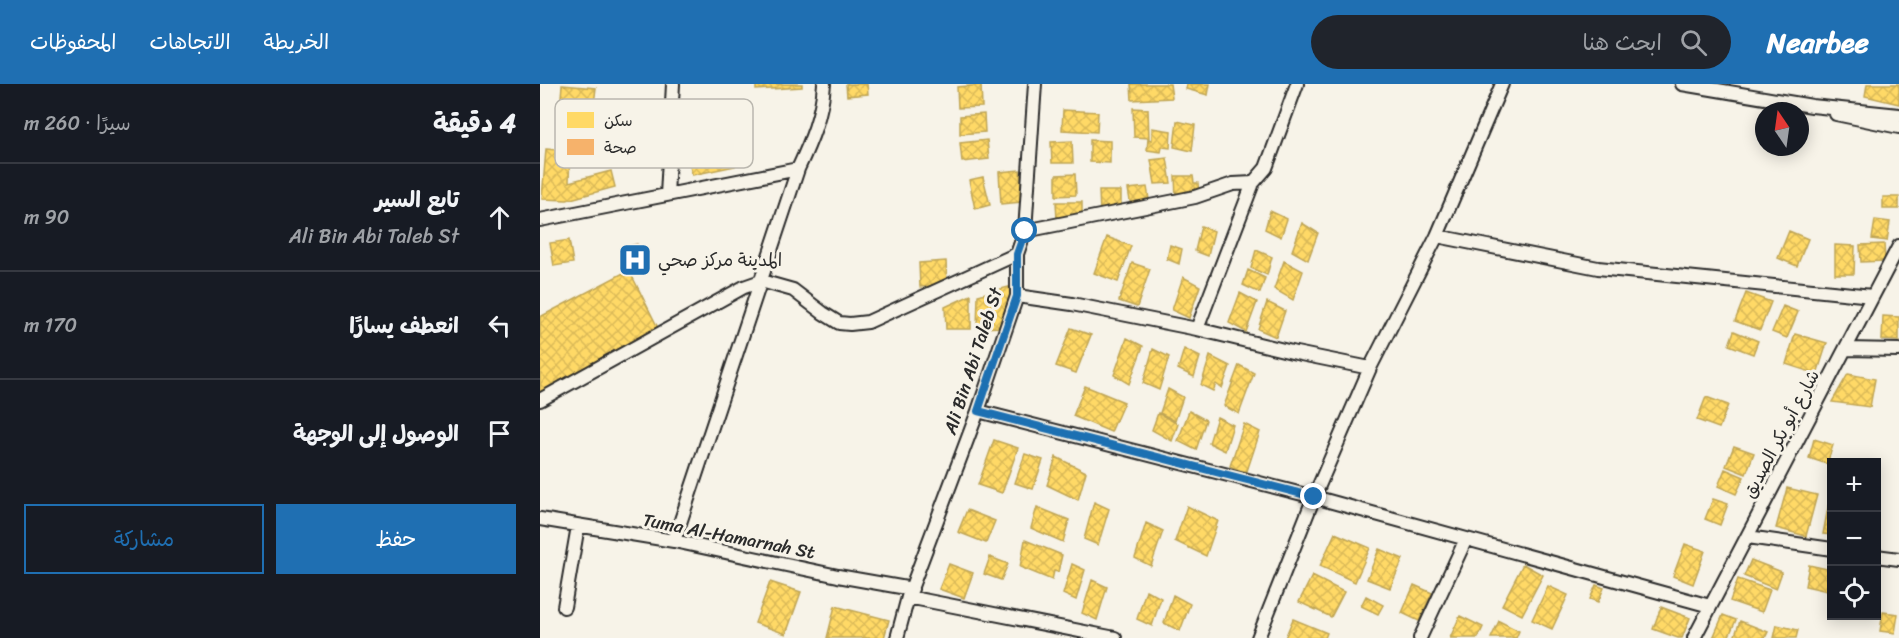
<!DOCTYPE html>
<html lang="ar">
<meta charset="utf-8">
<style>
body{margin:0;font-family:Sriracha,"Playpen Sans Arabic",sans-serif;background:#20242c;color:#f1f3f6;direction:rtl}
.controls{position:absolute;right:18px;bottom:18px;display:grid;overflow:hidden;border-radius:0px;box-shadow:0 3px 15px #0003}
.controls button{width:54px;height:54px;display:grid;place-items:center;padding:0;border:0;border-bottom:2px solid #363941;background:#171b24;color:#f1f3f6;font:30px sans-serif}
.compass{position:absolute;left:1215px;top:18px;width:54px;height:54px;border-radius:50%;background:#171b24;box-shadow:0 3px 15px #0003;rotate:347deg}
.stop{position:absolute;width:18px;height:18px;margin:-14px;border:4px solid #1f6fb2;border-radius:50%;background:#fff}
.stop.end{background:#1f6fb2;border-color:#fff;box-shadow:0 2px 6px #0008}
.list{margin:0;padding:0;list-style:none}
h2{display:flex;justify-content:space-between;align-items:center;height:78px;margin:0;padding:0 24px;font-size:26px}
h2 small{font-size:20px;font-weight:400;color:#9ea1a6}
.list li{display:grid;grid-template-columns:39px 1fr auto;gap:18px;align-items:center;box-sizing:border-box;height:108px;padding:0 24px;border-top:2px solid #363941}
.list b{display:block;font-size:22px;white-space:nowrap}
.list p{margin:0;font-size:20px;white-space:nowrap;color:#9ea1a6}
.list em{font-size:20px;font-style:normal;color:#9ea1a6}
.actions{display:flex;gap:12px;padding:18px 24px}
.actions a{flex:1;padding:14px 0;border:2px solid #1f6fb2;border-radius:0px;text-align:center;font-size:21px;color:#1f6fb2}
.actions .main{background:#1f6fb2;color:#fff}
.icon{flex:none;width:33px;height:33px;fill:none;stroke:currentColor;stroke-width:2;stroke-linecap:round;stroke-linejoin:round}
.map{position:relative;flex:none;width:1359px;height:554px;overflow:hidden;direction:ltr}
header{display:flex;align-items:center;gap:36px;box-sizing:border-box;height:84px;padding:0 30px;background:#1f6fb2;color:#fff}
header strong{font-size:28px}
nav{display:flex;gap:33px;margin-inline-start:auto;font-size:21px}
.search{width:420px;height:54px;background:#20242c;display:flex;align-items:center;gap:15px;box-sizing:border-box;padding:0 21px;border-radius:33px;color:#9ea1a6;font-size:22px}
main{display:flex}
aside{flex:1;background:#171b24}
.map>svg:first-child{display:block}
.homes{fill:url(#homes-cross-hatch);stroke:#bfa554;stroke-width:1.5}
.health{fill:url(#health-cross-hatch);stroke:#b98a58;stroke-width:1.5}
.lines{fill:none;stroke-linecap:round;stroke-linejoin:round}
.street-casing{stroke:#2b2b2b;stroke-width:16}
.street{stroke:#f7f3e8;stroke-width:12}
.route{stroke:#1f6fb2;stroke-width:8}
.labels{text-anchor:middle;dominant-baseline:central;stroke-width:6;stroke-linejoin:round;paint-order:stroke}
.poi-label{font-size:18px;fill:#2b2b2b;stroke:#f7f3e8;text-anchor:start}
.street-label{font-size:18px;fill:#2b2b2b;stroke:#f7f3e8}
.key{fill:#f7f3e8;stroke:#bab7af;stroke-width:1.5}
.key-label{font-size:16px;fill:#2b2b2b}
</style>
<header>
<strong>Nearbee</strong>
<div class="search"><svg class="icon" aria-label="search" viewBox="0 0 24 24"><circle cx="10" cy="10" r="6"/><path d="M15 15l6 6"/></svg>ابحث هنا</div>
<nav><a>الخريطة</a><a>الاتجاهات</a><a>المحفوظات</a></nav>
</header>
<main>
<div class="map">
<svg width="1359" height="554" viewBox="0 0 1359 554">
<defs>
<pattern id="homes-cross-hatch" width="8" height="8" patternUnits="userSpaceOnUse" patternTransform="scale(1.5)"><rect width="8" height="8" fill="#ffd966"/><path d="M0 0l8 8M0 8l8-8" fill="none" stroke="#dbba59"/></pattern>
<pattern id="health-cross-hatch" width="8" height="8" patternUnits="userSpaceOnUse" patternTransform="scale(1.5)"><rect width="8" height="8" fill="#f6b26b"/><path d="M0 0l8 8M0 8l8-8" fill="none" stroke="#d3995d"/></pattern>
</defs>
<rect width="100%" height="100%" fill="#f7f3e8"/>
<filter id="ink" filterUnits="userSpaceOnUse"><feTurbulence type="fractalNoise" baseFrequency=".0167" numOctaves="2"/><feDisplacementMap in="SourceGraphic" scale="12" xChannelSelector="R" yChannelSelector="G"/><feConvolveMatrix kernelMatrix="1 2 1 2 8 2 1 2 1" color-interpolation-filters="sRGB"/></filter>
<g filter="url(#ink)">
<path class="homes" d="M216,0H262V3L216,6Z
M306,0H327L328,10L307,12Z
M591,0H630L632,14L592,16Z
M647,0H670L668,11L646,5Z
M1327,0H1359V20L1325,12Z
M22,1L56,4L53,28L20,25Z
M441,1L442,23L418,24L417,3Z
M593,24L608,25L609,54L594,53Z
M523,26L558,28L557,48L522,46Z
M444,30L445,48L420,50V32Z
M637,37L655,41L652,67L634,63Z
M612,44L631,47L630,64L622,63L621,68L607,66L608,55L612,56Z
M447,56L449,75L422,78L420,59Z
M550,56L570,57V79L550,78Z
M532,57L533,79H512L511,58Z
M190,59L195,82L152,91L147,69Z
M6,65L30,67L29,98L71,87L75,103L27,116L2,115Z
M627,74L631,99L615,100L611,76Z
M480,86L482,118L461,120L459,88Z
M535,90L536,111L516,112V91Z
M635,92H653L654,99H658L659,112L636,114Z
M443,93L450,121L435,125L429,96Z
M607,103L610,121L591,123L588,105Z
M559,107H581V129H560Z
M1343,113H1359V125H1343Z
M516,118H542V136H517Z
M730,127L747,135L741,153L725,145Z
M1335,136L1350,138L1347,157L1332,155Z
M762,139L778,149L768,176L752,167Z
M661,142L674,147L668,172L655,167Z
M1249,147L1268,155L1257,182L1238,174Z
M567,153L591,162L578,198L554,189Z
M29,156L33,179L14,182L10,159Z
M1344,160L1345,177L1321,178L1320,161Z
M630,161L642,165L639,180L627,175Z
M1295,161L1315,162L1314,190H1295Z
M716,166L732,173L727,191L711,184Z
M406,177L407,201L380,203L379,179Z
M744,177L763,187L753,216L734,205Z
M592,179L610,185L597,223L579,217Z
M89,186L119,246L0,310V233Z
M708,186L725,194L720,209L703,201Z
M643,193L660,202L649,234L632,226Z
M476,201L465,243L437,244L438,211Z
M700,209L717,218L706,248L689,239Z
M1206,209L1231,218L1220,246L1195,237Z
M431,211V245H406L405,223Z
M727,218L745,227L736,253L718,245Z
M1243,222L1258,228L1247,254L1232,248Z
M1343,232L1359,233V257L1342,256Z
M531,244L551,251L536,289L516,282Z
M1194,247L1218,257L1213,270L1189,261Z
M1255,250L1287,259L1277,290L1246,280Z
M587,254L603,262L589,300L574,291Z
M613,265L629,273L619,306L603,299Z
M644,265L660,273L654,293L638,285Z
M670,272L690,282L682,304L676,300L673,307L661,301Z
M699,281L714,289L699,330L684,322Z
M1308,290L1335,295L1330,323L1292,318Z
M545,302L584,318L571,348L533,332Z
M628,305L643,313L635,337L620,329Z
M1166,313L1188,321L1179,344L1157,336Z
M649,327L666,336L656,366L638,357Z
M618,329L638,340L632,357L612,346Z
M677,333L693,341L685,367L669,359Z
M704,340L720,348L706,390L690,382Z
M1274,355L1293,361L1287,380L1269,374Z
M454,356L478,364L462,409L438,401Z
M1194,362L1214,369L1206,390L1186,382Z
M485,370L503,376L493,405L475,399Z
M516,373L546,388L538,416L507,401Z
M1185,385L1204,393L1196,410L1178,402Z
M1247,404L1277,411L1266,452L1236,444Z
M1290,413L1292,414V451L1283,450Z
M1173,415L1188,420L1180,441L1165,435Z
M554,418L569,425L558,461L544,455Z
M647,422L678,437L666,472L635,457Z
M497,423L529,436L523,458L491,444Z
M427,426L455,437L446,459L418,448Z
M606,439L623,447L611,482L595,474Z
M795,449L830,464L815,498L780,482Z
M485,456L522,471L518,488L514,487L512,496L480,483Z
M1145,460L1165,467L1153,500L1133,492Z
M839,465L863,475L850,504L827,495Z
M450,473L468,480L461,496L444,490Z
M1211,476L1242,488L1236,505L1204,492Z
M409,480L433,489L424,514L399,505Z
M532,480L545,486L536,516L523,510Z
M983,480L1003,491L982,531L962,521Z
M1269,481L1292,486L1288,507L1265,502Z
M772,492L804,508L791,533L759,518Z
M1198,495L1230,506L1222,528L1190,517Z
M552,496L567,503L557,536L542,529Z
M230,498L261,508L246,550L215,539Z
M874,501L892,509L879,537L862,529Z
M1056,501L1064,504L1058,518L1050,515Z
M1008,502L1028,511L1012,545L992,536Z
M606,506L621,514L612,542L597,535Z
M633,511L650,520L640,547L624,539Z
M826,512L843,521L838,530L821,522Z
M295,522L349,536L344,554H287Z
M1121,523L1150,534L1142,554H1138L1113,545Z
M1343,528L1358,530L1355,549L1340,547Z
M1183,531L1196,536L1188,554H1173Z
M920,532L943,543L938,554H910Z
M753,535L787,549L785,554H745Z
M959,537L979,547L976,554H951Z
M1200,537L1228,548L1225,554H1194Z
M1237,541L1258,546L1256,554H1234Z"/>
<path class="health" d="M97,160L105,187L93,191L85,163Z"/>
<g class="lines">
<defs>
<path id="street" d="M1142,0L1272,22L1359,31
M1296,30L1359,43
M127,111L133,0
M0,136L258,85
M485,147L655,113L693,100L713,99L726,84L757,0
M897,152L1058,184L1332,212
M477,212L532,220L657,245L756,269L830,284
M657,245L713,99
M1306,265L1359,266
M0,316L204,203L221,197L253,206L283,229L299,239L310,240L328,238L477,170
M438,327L774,413L1170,522
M0,435L134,457L298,492L372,505
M1208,453L1292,465
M134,457L258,85C271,57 282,31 284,0
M1336,472L1359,475
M368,513L575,554
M24,523L38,442
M357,554L368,513L438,327L477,212V170L485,147L495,0
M718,554L774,413L830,284L897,152L962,0
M880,554L926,455
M1154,554L1359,162"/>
</defs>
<use href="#street" class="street-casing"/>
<use href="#street" class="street"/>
</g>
</g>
<g class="lines" filter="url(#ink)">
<path class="route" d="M485,147L477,170V212L438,327L774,413"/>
</g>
<defs>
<symbol id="hospital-square" viewBox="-11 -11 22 22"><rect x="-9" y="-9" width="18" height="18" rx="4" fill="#1f6fb2" stroke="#f7f3e8"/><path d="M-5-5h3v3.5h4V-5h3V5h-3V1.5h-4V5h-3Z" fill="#fff"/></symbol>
</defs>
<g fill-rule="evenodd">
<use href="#hospital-square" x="76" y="157" width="38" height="38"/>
</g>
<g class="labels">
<g class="poi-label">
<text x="118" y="176">المدينة مركز صحي</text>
</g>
<g class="street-label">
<text transform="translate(433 277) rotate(-72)">Ali Bin Abi Taleb St</text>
<text transform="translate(1241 350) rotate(-62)">شارع أبو بكر الصديق</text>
<text transform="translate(189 452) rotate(11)">Tuma Al-Hamarnah St</text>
</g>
</g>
<rect x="15" y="15" width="198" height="69" rx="9" class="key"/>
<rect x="27" y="28" width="27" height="16" fill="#ffd966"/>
<rect x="27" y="55" width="27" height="16" fill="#f6b26b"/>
<g class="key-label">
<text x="64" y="42">سكن</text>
<text x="64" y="69">صحة</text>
</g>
</svg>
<div class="controls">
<button>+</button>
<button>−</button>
<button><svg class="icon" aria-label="locate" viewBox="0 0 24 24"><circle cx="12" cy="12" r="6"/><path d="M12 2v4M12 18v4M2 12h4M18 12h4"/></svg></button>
</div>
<svg class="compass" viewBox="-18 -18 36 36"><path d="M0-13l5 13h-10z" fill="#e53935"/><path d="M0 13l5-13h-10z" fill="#9ea1a6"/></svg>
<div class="stop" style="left:485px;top:147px"></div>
<div class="stop end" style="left:774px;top:413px"></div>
</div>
<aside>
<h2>4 دقيقة<small>سيرًا · 260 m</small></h2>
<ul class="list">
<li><svg class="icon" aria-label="ahead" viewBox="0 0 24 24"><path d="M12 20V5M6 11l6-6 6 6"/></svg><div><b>تابع السير</b><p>Ali Bin Abi Taleb St</p></div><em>90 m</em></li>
<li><svg class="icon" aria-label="left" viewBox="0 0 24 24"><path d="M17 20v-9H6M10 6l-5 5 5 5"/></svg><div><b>انعطف يسارًا</b></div><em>170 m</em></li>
<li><svg class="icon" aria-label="arrive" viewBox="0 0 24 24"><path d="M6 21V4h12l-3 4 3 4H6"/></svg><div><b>الوصول إلى الوجهة</b></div></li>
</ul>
<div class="actions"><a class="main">حفظ</a><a>مشاركة</a></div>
</aside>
</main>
